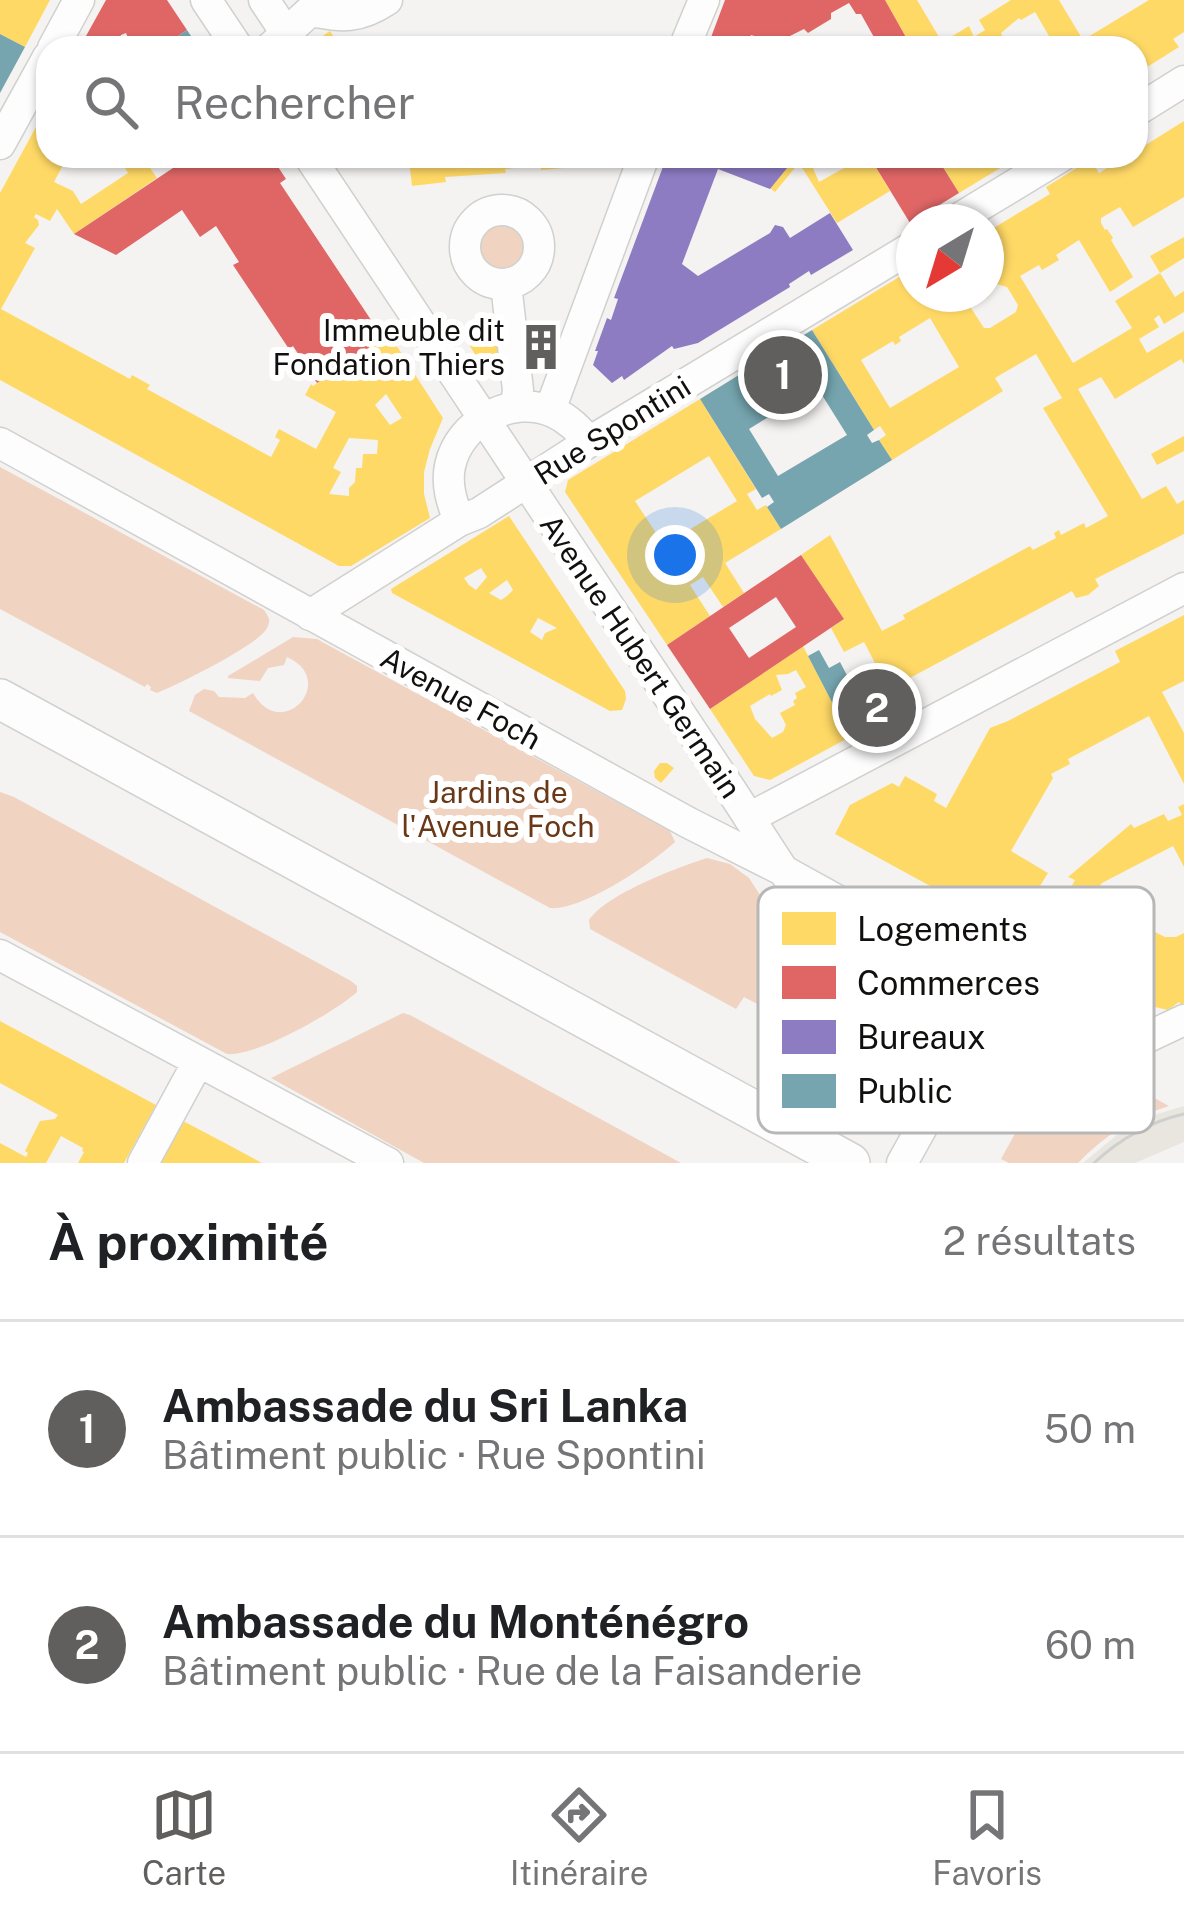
<!DOCTYPE html>
<html lang="fr">
<meta charset="utf-8">
<style>
body{margin:0;font-family:"Public Sans",sans-serif;background:#f6f6f6;color:#202124}
.compass{position:absolute;left:896px;top:204px;width:108px;height:108px;border-radius:50%;background:#fff;box-shadow:0 3px 9px #0004;rotate:218deg}
.you{position:absolute;left:675px;top:555px;width:42px;height:42px;margin:-30px;border:9px solid #fff;border-radius:50%;background:#1a73e8;box-shadow:0 0 0 18px #1a73e833}
.badge{display:grid;place-items:center;width:78px;height:78px;border-radius:50%;background:#605f5e;color:#fff;font-size:39px;font-weight:700}
.pin{position:absolute;translate:-50% -50%;border:6px solid #fff;box-shadow:0 3px 12px #0006}
.list{margin:0;padding:0;list-style:none}
h2{display:flex;justify-content:space-between;align-items:center;height:156px;margin:0;padding:0 48px;font-size:51px}
h2 small{font-size:39px;font-weight:400;color:#757577}
.list li{display:grid;grid-template-columns:78px 1fr auto;gap:36px;align-items:center;box-sizing:border-box;height:216px;padding:0 48px;border-top:3px solid #e0e0e0}
.list b{display:block;font-size:45px;white-space:nowrap}
.list p{margin:0;font-size:39px;white-space:nowrap;color:#757577}
.list em{font-size:39px;font-style:normal;color:#757577}
.icon{flex:none;width:66px;height:66px;fill:none;stroke:currentColor;stroke-width:2;stroke-linecap:round;stroke-linejoin:round}
.map{position:relative;flex:none;width:1184px;height:1163px;overflow:hidden}
.search{position:absolute;background:#fff;box-shadow:0 3px 9px #0004;left:36px;right:36px;top:36px;height:132px;display:flex;align-items:center;gap:30px;box-sizing:border-box;padding:0 42px;border-radius:36px;color:#757577;font-size:45px}
.sheet{height:588px;background:#fff}
nav{display:flex;justify-content:space-around;align-items:center;box-sizing:border-box;height:168px;border-top:3px solid #e0e0e0;background:#fff;font-size:33px;color:#757577}
nav a{display:grid;justify-items:center;gap:6px}
nav .on{color:#605f5e}
.map>svg:first-child{display:block}
.built{fill:#e8e6df}
.green{fill:#f0d3c1}
.homes{fill:#ffd966;fill-rule:evenodd}
.shops{fill:#e06666;fill-rule:evenodd}
.offices{fill:#8e7cc3}
.public{fill:#76a5af;fill-rule:evenodd}
.lines{fill:none;stroke-linecap:round;stroke-linejoin:round}
.minor-casing{stroke:#d0d0ce;stroke-width:33}
.major-casing{stroke:#d0d0ce;stroke-width:42}
.minor{stroke:#fdfdfd;stroke-width:30}
.major{stroke:#fdfdfd;stroke-width:39}
.tram{stroke:#cfcfce;stroke-width:3}
.labels{text-anchor:middle;dominant-baseline:central;stroke-width:12;stroke-linejoin:round;paint-order:stroke}
.poi-label{font-size:30px;fill:#11100f;stroke:#fff;text-anchor:end}
.street-label{font-size:30px;fill:#11100f;stroke:#fff}
.park-label{font-size:30px;fill:#6a3816;stroke:#fff}
.key{fill:#fff;stroke:#b8b7b7;stroke-width:3}
.key-label{font-size:33px;fill:#11100f}
</style>
<div class="map">
<svg width="1184" height="1163" viewBox="0 0 1184 1163">
<rect width="100%" height="100%" fill="#f4f3f1"/>
<path class="built" d="M1184,1106V1142L1135,1163H1083L1124,1129L1151,1116Z"/>
<path class="green" d="M476 248a26 26 0 1 1 52 0a26 26 0 1 1-52 0Z
M0,467L264,610C269,618 271,619 267,628C259,645 177,685 157,693L150,690L151,687L147,684L145,687L0,609Z
M293,637L317,639L324,643L670,831L675,842C651,864 582,911 550,908L189,711L195,695L204,689L214,691L219,697L245,698L253,693C282,744 339,680 287,657L284,665L268,668L260,681L228,678V676Z
M0,792L14,797L351,981L357,986V992C335,1012 256,1057 227,1054L0,932Z
M707,858L730,864L749,878L882,1081L876,1082L763,1023L769,1010L744,997L736,1009L590,929L589,920C607,894 676,868 707,858Z
M403,1013L410,1015L681,1163H424L271,1078Z
M1122,1080L1169,1106C1133,1117 1104,1136 1078,1163H1009L1001,1159L1017,1130Z"/>
<path class="homes" d="M0,0H50L25,47L0,34Z
M885,0H917L942,42L933,48H912Z
M1011,0H1059L1083,40L1149,0H1184V32L1173,39L1179,47L1136,74V48H1056L1035,12L1021,20L1019,18L1001,33L1007,48H949L944,41L969,26L974,37L985,30L979,20Z
M330,31L341,48H305Z
M48,105V156H76L71,164L63,165L54,182L73,191L81,204L128,173L121,161L112,156H148L144,159L157,178L74,234L57,209L50,221L36,214L34,217L38,220L39,225L25,243L35,248L1,309L130,379L132,375L150,385L147,389L271,457L280,440L275,437L279,429L316,449L336,412L305,395L311,384L313,386L389,334L443,418L430,449L424,472V494L430,518L351,566H339L0,380V193ZM386,394L402,418L390,425L375,405ZM349,438L378,440L377,454H363L362,468H356L355,482L349,488V496L329,494L341,472L333,468Z
M1184,121V197L1133,227L1120,207L1101,218V223L1105,230L1107,229L1113,238L1111,240L1133,277L1110,292L1079,240L1056,255L1059,260L1042,270L1039,265L1020,276L1073,363L1132,328L1115,301L1160,273L1175,297L1184,291V312L1164,324L1159,315L1154,319L1159,327L1139,339L1147,353L1184,331V364L1181,359L1115,399L1101,377L1078,389L1142,499L1166,486L1177,504L1184,500V534L1095,579L1099,586L1088,595L1076,598L1072,591L908,679L920,700L900,711L864,642L844,652L831,628L844,619L801,555L830,535L882,631L905,619L903,615L1030,546L1033,550L1056,538L1054,533L1059,530L1061,535L1084,523L1086,528L1108,516L1043,408L1062,398L1036,354L995,378L1003,391L892,460L879,440L886,435L880,426L874,430L812,330L914,268V294H943L946,298L951,294H986V221L992,229L1050,194L1046,187L1091,159L1099,173L1127,156H1136V151ZM996,284L1007,287L1018,305L1016,312L990,328H984L969,305L986,295L987,299L990,289ZM930,318L959,367L890,408L861,360L893,341L895,345L901,341L899,337Z
M412,156H573L574,167L541,170V165L505,169L506,173L445,177L446,182L412,186L409,160L413,159Z
M797,156H814L809,159L819,182L844,168L840,161L841,156H853L856,160L869,156L890,191L837,223L799,163L775,192L770,188Z
M936,156H1020L959,193Z
M1184,237V258L1160,273L1150,256Z
M560,330L548,360L530,362L528,334Z
M497,337L500,365L483,367L466,340Z
M700,399L756,489L747,494L757,510L766,505L781,529L725,563L744,593L723,607L703,577L690,585L710,616L667,645L565,492L568,480ZM709,456L737,501L664,545L635,501Z
M1184,436V451L1157,465L1151,454Z
M509,516L625,691L626,699L622,710L610,711L392,593L391,589ZM481,568L487,577L476,590L469,585L464,578ZM507,580L513,590L507,596L501,600L489,593ZM538,618L557,628L545,633L542,640L530,632Z
M1184,615V681L1162,692L1184,733V784L1149,716L1068,759L1070,764L1051,774L1053,778L1011,851L1048,873L1040,886L1048,894L1063,902L1075,880L1068,877L1131,824L1134,828L1164,814L1168,821L1182,815L1178,807L1184,804V867L1173,846L1102,883L1091,899L1117,913L1123,909L1133,914L1135,908V922L1165,937H1176L1184,933V1003L1181,1005L1179,1002L1168,1010L1155,1007L1149,1000L1146,1004L835,834L850,805L892,783L899,787L905,776L937,794L934,801L946,808L990,728L1008,721L1120,662L1115,651Z
M803,646L850,737L770,780L754,776L710,709ZM796,670L806,687L795,693L797,698L793,701L795,705L780,713L786,725L783,732L772,738L755,719L750,706L770,694L771,696L782,690L776,675L788,674Z
M660,763H667L674,768L661,783L655,778L654,771Z
M0,1021L156,1105L124,1163H78L84,1152L82,1151L83,1148L61,1136L46,1163H0V1143L26,1157L28,1153L25,1151L40,1121L55,1119L58,1115L0,1083Z
M183,1121L225,1143L262,1163H160Z"/>
<path class="shops" d="M106,0H167L187,30L160,48H128L124,42L128,38L126,33L121,35L114,48H85L81,45Z
M725,0H885L912,48H880L861,14H856L849,3L831,13V19L808,33L804,29L790,36L796,48H766L767,40L751,35L747,48H707Z
M191,156H271L286,179L280,183L383,338L317,383L293,346L289,349L233,265L239,262L216,226L200,237L182,210L116,255L74,234Z
M869,156H894L900,165V159L906,156L909,161L916,156H936L959,193L910,223Z
M801,555L844,619L710,709L667,645ZM776,597L796,627L749,658L729,628Z"/>
<path class="offices" d="M667,156H775L792,162L770,189L718,169L682,264L698,276L770,233L775,225L783,227L790,238L830,213L853,250L811,275L809,271L789,284L790,287L698,343L674,349L672,346L624,380L622,376L612,383L593,365L598,351H595L607,318L611,320L618,299L614,298Z"/>
<path class="public" d="M187,30L199,48H160Z
M0,34L25,47L0,93Z
M812,330L874,430L867,435L872,443L879,440L892,460L781,529L767,507L774,502L769,494L762,498L700,399ZM817,387L847,435L778,476L749,429L780,410L782,413L788,410L785,406Z
M819,650L829,668L840,662L850,681L859,676L858,673L875,663L900,711L850,737L808,656Z"/>
<g class="lines">
<defs>
<path id="minor" d="M206,0L238,48
M264,0L286,33
M310,11C344,17 358,19 387,0
M53,48L79,0
M270,48L322,0
M684,48L704,0
M1136,111L1184,81
M0,144L48,57
M309,156L731,790L930,1096L926,1120L902,1163
M465 247a37 37 0 1 1 74 0a37 37 0 1 1-74 0Z
M953,222L1062,156
M506,284L518,390L516,406
M550,410L644,156
M0,443L689,823L784,871L1114,1053L1184,1020
M459,521C452,503 446,485 450,466C459,422 512,394 553,412C569,419 579,430 589,442
M310,615L459,521L479,513L589,442L914,246
M749,818L1184,588
M0,955L388,1163
M143,1163L198,1062"/>
<path id="major" d="M0,699L850,1163"/>
</defs>
<use href="#minor" class="minor-casing"/>
<use href="#major" class="major-casing"/>
<use href="#minor" class="minor"/>
<use href="#major" class="major"/>
<path class="tram" d="M1094,1163C1120,1139 1149,1122 1184,1114"/>
</g>
<defs>
<symbol id="building-bare" viewBox="-9 -9 18 18"><path d="M-4-6H4V6H1V3H-1V6H-4ZM-2.5-4.3h1.7v1.8h-1.7ZM.8-4.3h1.7v1.8H.8ZM-2.5-1h1.7V.8h-1.7ZM.8-1h1.7V.8H.8Z" fill="#605f5e" stroke="#fff" stroke-width="2.5" paint-order="stroke"/></symbol>
</defs>
<g fill-rule="evenodd">
<use href="#building-bare" x="508" y="314" width="66" height="66"/>
</g>
<g class="labels">
<g class="poi-label">
<text x="505" y="330">Immeuble dit<tspan x="505" dy="34">Fondation Thiers</tspan></text>
</g>
<g class="street-label">
<text transform="translate(612 430) rotate(-32)">Rue Spontini</text>
<text transform="translate(641 656) rotate(56)">Avenue Hubert Germain</text>
<text transform="translate(461 698) rotate(29)">Avenue Foch</text>
</g>
<g class="park-label">
<text x="498" y="792">Jardins de<tspan x="498" dy="34">l'Avenue Foch</tspan></text>
</g>
</g>
<rect x="758" y="887" width="396" height="246" rx="18" class="key"/>
<rect x="782" y="912" width="54" height="33" fill="#ffd966"/>
<rect x="782" y="966" width="54" height="33" fill="#e06666"/>
<rect x="782" y="1020" width="54" height="34" fill="#8e7cc3"/>
<rect x="782" y="1074" width="54" height="34" fill="#76a5af"/>
<g class="key-label">
<text x="857" y="941">Logements</text>
<text x="857" y="995">Commerces</text>
<text x="857" y="1049">Bureaux</text>
<text x="857" y="1103">Public</text>
</g>
</svg>
<svg class="compass" viewBox="-18 -18 36 36"><path d="M0-13l5 13h-10z" fill="#e53935"/><path d="M0 13l5-13h-10z" fill="#757577"/></svg>
<div class="you"></div>
<div class="pin badge" style="left:783px;top:375px">1</div>
<div class="pin badge" style="left:877px;top:708px">2</div>
<div class="search"><svg class="icon" aria-label="search" viewBox="0 0 24 24"><circle cx="10" cy="10" r="6"/><path d="M15 15l6 6"/></svg>Rechercher</div>
</div>
<section class="sheet">
<h2>À proximité<small>2 résultats</small></h2>
<ul class="list">
<li><span class="badge">1</span><div><b>Ambassade du Sri Lanka</b><p>Bâtiment public · Rue Spontini</p></div><em>50 m</em></li>
<li><span class="badge">2</span><div><b>Ambassade du Monténégro</b><p>Bâtiment public · Rue de la Faisanderie</p></div><em>60 m</em></li>
</ul>
</section>
<nav>
<a class="on"><svg class="icon" aria-label="map" viewBox="0 0 24 24"><path d="M3 6l6-2 6 2 6-2v14l-6 2-6-2-6 2zM9 4v14M15 6v14"/></svg>Carte</a>
<a><svg class="icon" aria-label="directions" viewBox="0 0 24 24"><path d="M12 3l9 9-9 9-9-9zM9 14v-3h6M13 9l2 2-2 2"/></svg>Itinéraire</a>
<a><svg class="icon" aria-label="saved" viewBox="0 0 24 24"><path d="M7 4h10v16l-5-4-5 4z"/></svg>Favoris</a>
</nav>
